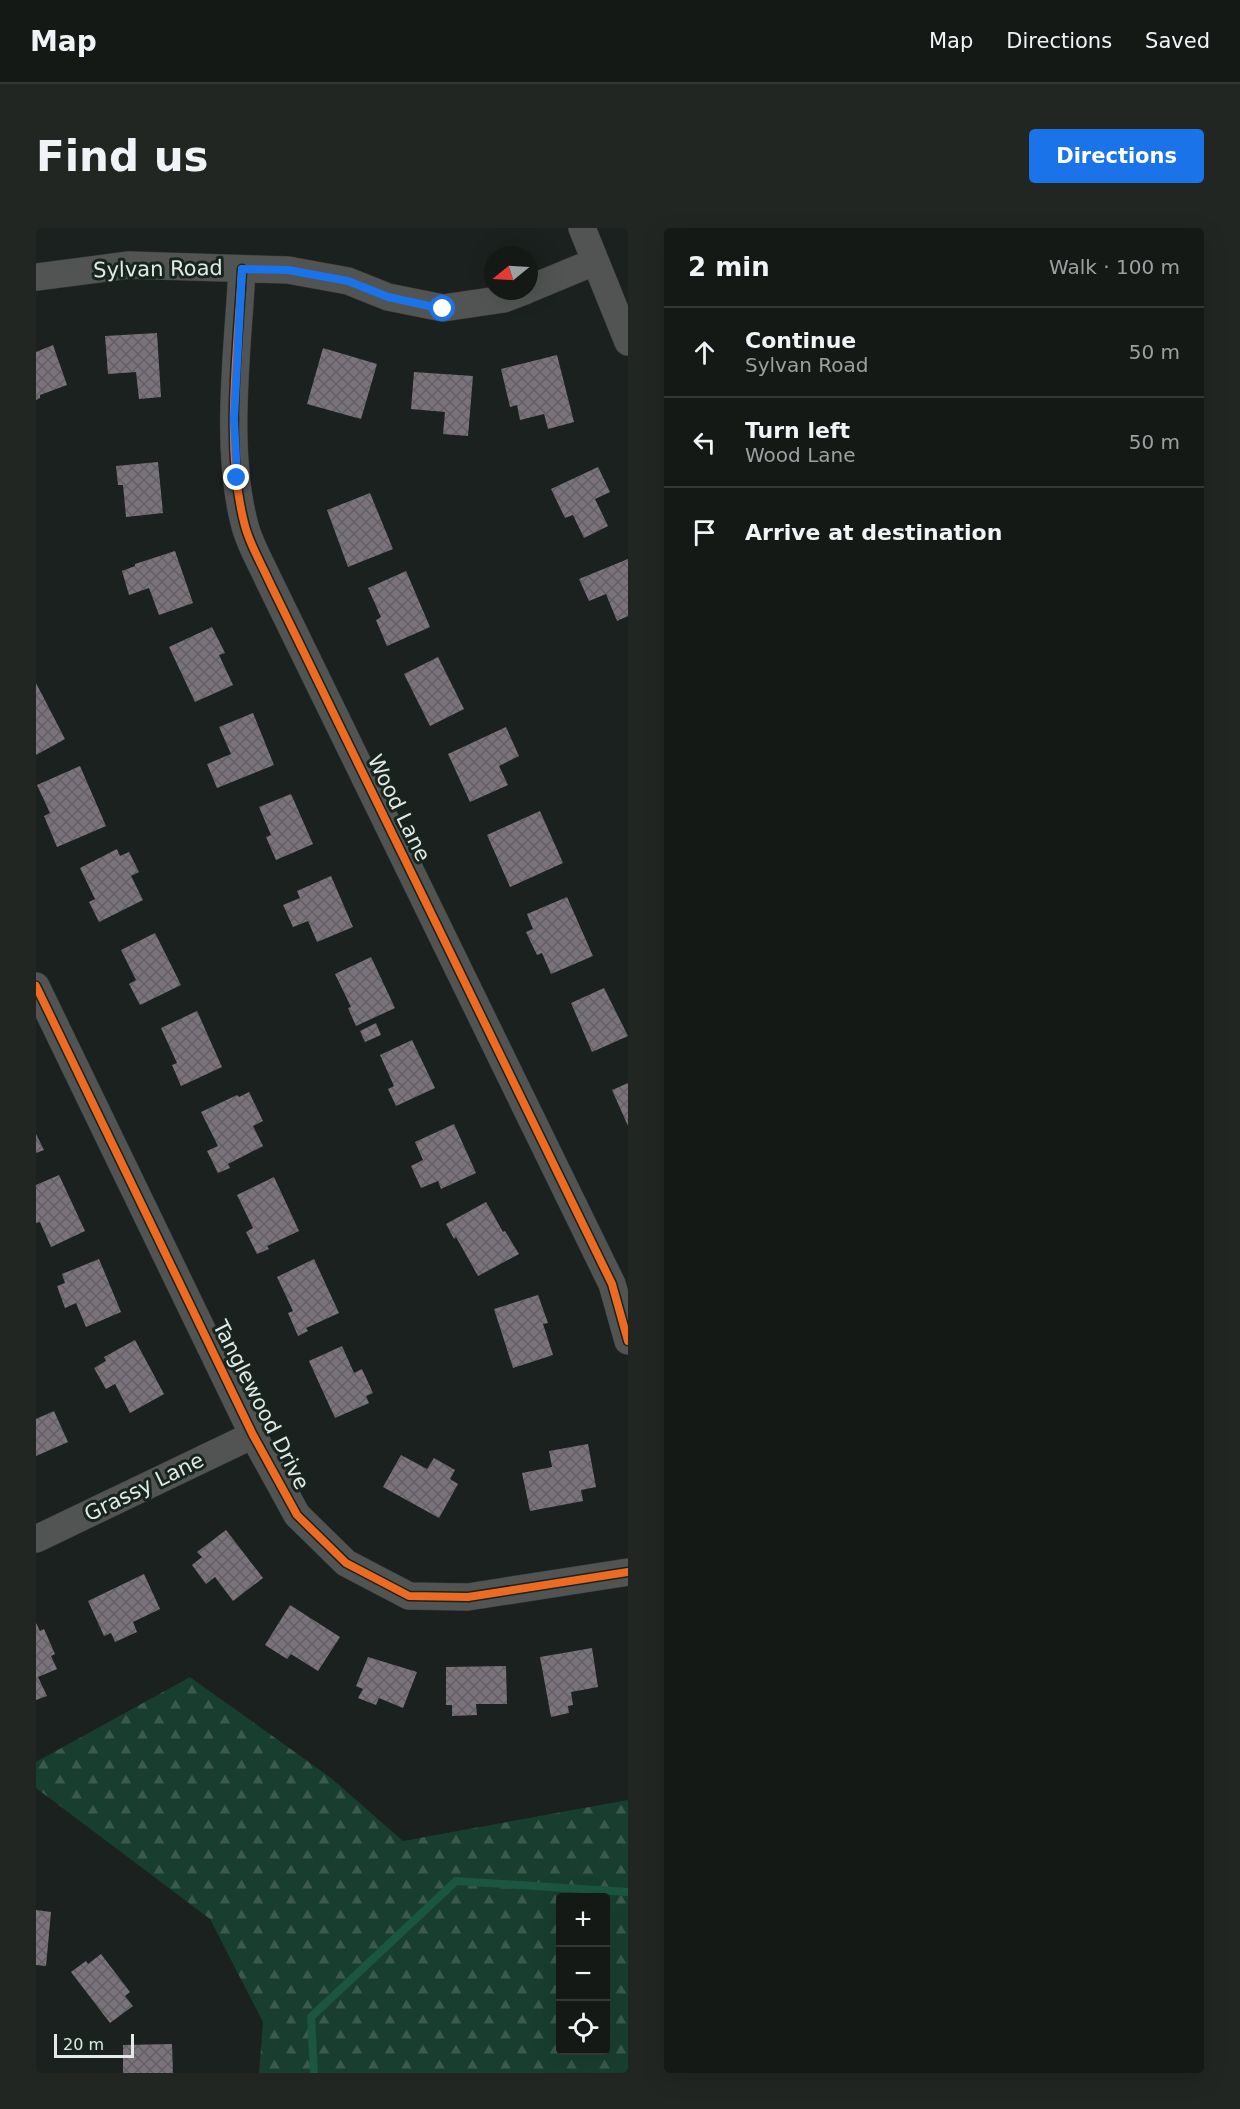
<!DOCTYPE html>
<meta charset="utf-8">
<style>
body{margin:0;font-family:"DejaVu Sans",sans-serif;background:#212623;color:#f1f3f6}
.controls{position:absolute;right:18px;bottom:18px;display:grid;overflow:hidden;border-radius:6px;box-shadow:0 6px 24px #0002}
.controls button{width:54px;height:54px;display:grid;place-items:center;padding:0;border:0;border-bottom:2px solid #333835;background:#141916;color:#f1f3f6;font:30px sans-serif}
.compass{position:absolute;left:448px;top:18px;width:54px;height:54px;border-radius:50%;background:#141916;box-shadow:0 6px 24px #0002;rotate:252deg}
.scale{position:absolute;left:18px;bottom:15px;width:80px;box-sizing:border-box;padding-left:6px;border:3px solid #e2eae6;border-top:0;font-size:16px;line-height:21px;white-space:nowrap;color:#e2eae6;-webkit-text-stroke:4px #18241e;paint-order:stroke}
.stop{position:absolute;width:18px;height:18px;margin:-14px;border:4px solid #1a73e8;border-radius:50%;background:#fff}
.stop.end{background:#1a73e8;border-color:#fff;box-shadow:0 2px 6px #0008}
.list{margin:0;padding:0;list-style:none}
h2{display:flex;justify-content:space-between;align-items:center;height:78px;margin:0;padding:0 24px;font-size:26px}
h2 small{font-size:20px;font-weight:400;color:#9da0a1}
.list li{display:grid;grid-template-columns:39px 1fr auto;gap:18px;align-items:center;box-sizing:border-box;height:90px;padding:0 24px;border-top:2px solid #333835}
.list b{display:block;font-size:22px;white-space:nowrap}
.list p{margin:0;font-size:20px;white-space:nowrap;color:#9da0a1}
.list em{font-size:20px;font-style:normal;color:#9da0a1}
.icon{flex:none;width:33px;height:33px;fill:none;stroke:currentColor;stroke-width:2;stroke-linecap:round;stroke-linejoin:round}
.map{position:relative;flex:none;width:592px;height:1845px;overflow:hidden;border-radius:6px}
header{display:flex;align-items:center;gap:36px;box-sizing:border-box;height:84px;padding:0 30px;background:#141916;border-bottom:2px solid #333835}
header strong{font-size:28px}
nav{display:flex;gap:33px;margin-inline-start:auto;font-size:21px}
.intro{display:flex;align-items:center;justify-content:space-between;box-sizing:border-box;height:144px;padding:0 36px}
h1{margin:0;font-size:42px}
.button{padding:15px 27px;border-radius:6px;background:#1a73e8;color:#fff;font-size:21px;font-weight:700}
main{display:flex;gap:36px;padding:0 36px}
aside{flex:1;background:#141916;border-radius:6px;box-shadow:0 6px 24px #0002}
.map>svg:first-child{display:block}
.forest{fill:url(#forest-firs);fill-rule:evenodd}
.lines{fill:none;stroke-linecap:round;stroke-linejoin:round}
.stream{stroke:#1a5641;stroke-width:8}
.building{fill:url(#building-cross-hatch)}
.minor-casing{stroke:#383c3a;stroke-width:28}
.minor{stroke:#515453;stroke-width:27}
.cycleway-casing{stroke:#18241e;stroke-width:11}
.cycleway{stroke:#ed6a23;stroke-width:8}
.route{stroke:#1a73e8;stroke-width:8}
.labels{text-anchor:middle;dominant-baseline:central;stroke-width:6;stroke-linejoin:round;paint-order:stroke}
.street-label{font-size:21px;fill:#e2eae6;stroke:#18241e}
</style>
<header>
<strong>Map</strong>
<nav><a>Map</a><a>Directions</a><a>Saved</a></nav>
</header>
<div class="intro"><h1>Find us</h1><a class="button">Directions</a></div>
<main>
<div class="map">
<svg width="592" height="1845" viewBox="0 0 592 1845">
<defs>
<pattern id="forest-firs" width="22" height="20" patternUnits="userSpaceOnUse" patternTransform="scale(1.5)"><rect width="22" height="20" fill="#183e2f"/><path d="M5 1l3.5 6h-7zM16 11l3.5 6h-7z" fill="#395a4d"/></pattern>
<pattern id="building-cross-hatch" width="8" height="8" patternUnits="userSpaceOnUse" patternTransform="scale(1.5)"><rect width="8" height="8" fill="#7a737c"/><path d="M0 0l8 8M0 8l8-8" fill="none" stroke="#625f63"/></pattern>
</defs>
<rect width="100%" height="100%" fill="#1b211e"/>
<path class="forest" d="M154,1449L295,1550L367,1613L592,1572V1845H223L227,1794L174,1691L0,1560V1534ZM524,1670H570V1822H524Z"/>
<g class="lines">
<path class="stream" d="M278,1845L275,1789L420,1653L592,1664"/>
</g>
<path class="building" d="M121,105L125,169L103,171L100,144L72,146L69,108Z
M17,117L31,157L4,167V170L0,172V124Z
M287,120L341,136L325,191L271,176Z
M521,127L538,194L512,201L508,186L484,192L481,177L474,179L465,141Z
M378,144L437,148L432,208L407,206L409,184L375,181Z
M122,234L127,285L90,289L87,257H82L80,238Z
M562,239L574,264L559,271L572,298L548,310L537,287L529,290L515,261Z
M334,265L357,321L312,339L291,282Z
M139,323L157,375L123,387L113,360L93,367L86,343L99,338V336Z
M592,331V388L581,393L570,366L553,373L543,351Z
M370,343L394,399L351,418L340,392L345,389L332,360Z
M176,399L189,425L183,427L197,457L159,474L133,419Z
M402,429L428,481L394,498L368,446Z
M0,455L29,511L0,527Z
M217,485L238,537L181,560L171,536L195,526L183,499Z
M470,499L483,528L463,538L472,557L434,574L412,526Z
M44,538L70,598L21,619L8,588L14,585L1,557Z
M255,566L277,616L240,632L230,609L235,607L223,579Z
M504,583L527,635L474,659L451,607Z
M81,621L84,628L93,624L103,644L95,648L107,672L63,694L53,674L59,671L44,640Z
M295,648L317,699L281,714L272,693L257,699L247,677L264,670L261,663Z
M531,669L557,728L515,746L506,725L501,727L490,704L497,701L491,686Z
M119,705L145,757L104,777L93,756L100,752L85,722Z
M335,729L359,780L320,798L312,780L315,779L299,746Z
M568,760L592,808L556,824L535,775Z
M161,783L186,839L145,858L136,837L141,835L125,800Z
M340,795L345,807L329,814L324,803Z
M376,812L399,860L360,878L352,861L358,858L344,827Z
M592,855V898L576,862Z
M213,864L227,893L217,898L227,918L192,936L194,940L182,945L171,923L182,918L165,884L201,867L203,869Z
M418,896L440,945L405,961L402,953L385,960L375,938L387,932L379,914Z
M0,906L8,922L0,925Z
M23,947L49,1003L15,1019L4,994L0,995V957Z
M238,949L263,1003L231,1018L233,1021L221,1026L210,1004L217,1000L201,967Z
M450,974L467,1004L469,1003L483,1026L442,1048L420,1009L418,1011L410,996Z
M63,1031L85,1084L50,1099L40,1075L29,1080L21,1058L29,1055L26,1046Z
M278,1031L303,1085L270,1100L272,1103L262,1108L252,1085L257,1083L241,1049Z
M502,1067L512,1095L507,1096L517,1127L477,1140L458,1081Z
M99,1112L128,1166L94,1185L79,1156L70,1161L58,1140L70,1133L68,1129Z
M306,1118L318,1145L326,1141L337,1165L330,1168L333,1175L299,1190L273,1133Z
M18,1183L32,1214L0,1228V1191Z
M552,1216L560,1259L545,1262L547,1273L494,1283L486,1245L516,1239L513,1223Z
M365,1227L391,1241L398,1230L419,1242L414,1251L422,1256L403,1290L347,1259Z
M190,1302L227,1350L197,1373L179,1349L170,1356L156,1337L166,1329L161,1324Z
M108,1346L124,1381L97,1394L101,1404L79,1414L75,1405L68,1408L52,1373Z
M254,1377L304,1409L282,1443L255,1426L251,1431L229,1417Z
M0,1395L4,1403L8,1401L19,1426L15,1428L21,1441L2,1449L11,1468L0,1472Z
M556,1420L562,1459L535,1464L537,1477L532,1478L533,1485L515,1489L504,1429Z
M332,1429L381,1444L367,1480L343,1470L340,1477L322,1470L327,1461L320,1458Z
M470,1438L471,1476H440L441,1487L416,1488V1477H410V1439Z
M0,1682L15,1684L10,1738L0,1737Z
M65,1726L94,1764L89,1768L97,1778L74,1795L35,1744L50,1733L52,1736Z
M136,1816L137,1845H87V1817Z"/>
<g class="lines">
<defs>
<path id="minor" d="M546,0L592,114
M206,41C202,121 188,220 209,298C214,317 225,335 233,353L576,1056L592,1113
M0,49L93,37L252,42L312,53L352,69L407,80L468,71L489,63
M493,61L558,34
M0,758L217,1207L261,1287L310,1335L373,1368L432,1369L592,1344
M0,1311L217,1207"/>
</defs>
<use href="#minor" class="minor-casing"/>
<use href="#minor" class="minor"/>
<defs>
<path id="cycleway" d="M206,41C202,121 188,220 209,298C214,317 225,335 233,353L576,1056L592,1113
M0,758L217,1207L261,1287L310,1335L373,1368L432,1369L592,1344"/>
</defs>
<use href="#cycleway" class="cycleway-casing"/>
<use href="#cycleway" class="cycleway"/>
</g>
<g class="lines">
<path class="route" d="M201,250L198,191L206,41L252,42L312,53L352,69L407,81"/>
</g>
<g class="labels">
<g class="street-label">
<text transform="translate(122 41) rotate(-1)">Sylvan Road</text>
<text transform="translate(363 580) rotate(64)">Wood Lane</text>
<text transform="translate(225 1177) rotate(63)">Tanglewood Drive</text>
<text transform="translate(108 1259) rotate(-26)">Grassy Lane</text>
</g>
</g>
</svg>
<div class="controls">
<button>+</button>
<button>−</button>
<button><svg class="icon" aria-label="locate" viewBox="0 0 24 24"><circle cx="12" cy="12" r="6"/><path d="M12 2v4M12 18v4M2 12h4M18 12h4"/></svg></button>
</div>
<svg class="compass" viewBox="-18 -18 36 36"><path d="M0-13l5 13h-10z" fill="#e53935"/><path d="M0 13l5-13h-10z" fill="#9da0a1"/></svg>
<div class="scale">20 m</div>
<div class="stop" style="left:407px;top:81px"></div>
<div class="stop end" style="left:201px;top:250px"></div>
</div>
<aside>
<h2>2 min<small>Walk · 100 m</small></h2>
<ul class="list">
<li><svg class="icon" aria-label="ahead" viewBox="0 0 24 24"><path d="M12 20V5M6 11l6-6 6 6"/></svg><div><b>Continue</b><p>Sylvan Road</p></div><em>50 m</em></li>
<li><svg class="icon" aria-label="left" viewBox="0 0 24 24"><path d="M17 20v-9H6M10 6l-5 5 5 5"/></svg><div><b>Turn left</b><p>Wood Lane</p></div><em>50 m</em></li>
<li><svg class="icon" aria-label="arrive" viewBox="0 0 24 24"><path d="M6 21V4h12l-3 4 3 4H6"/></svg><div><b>Arrive at destination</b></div></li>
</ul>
</aside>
</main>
